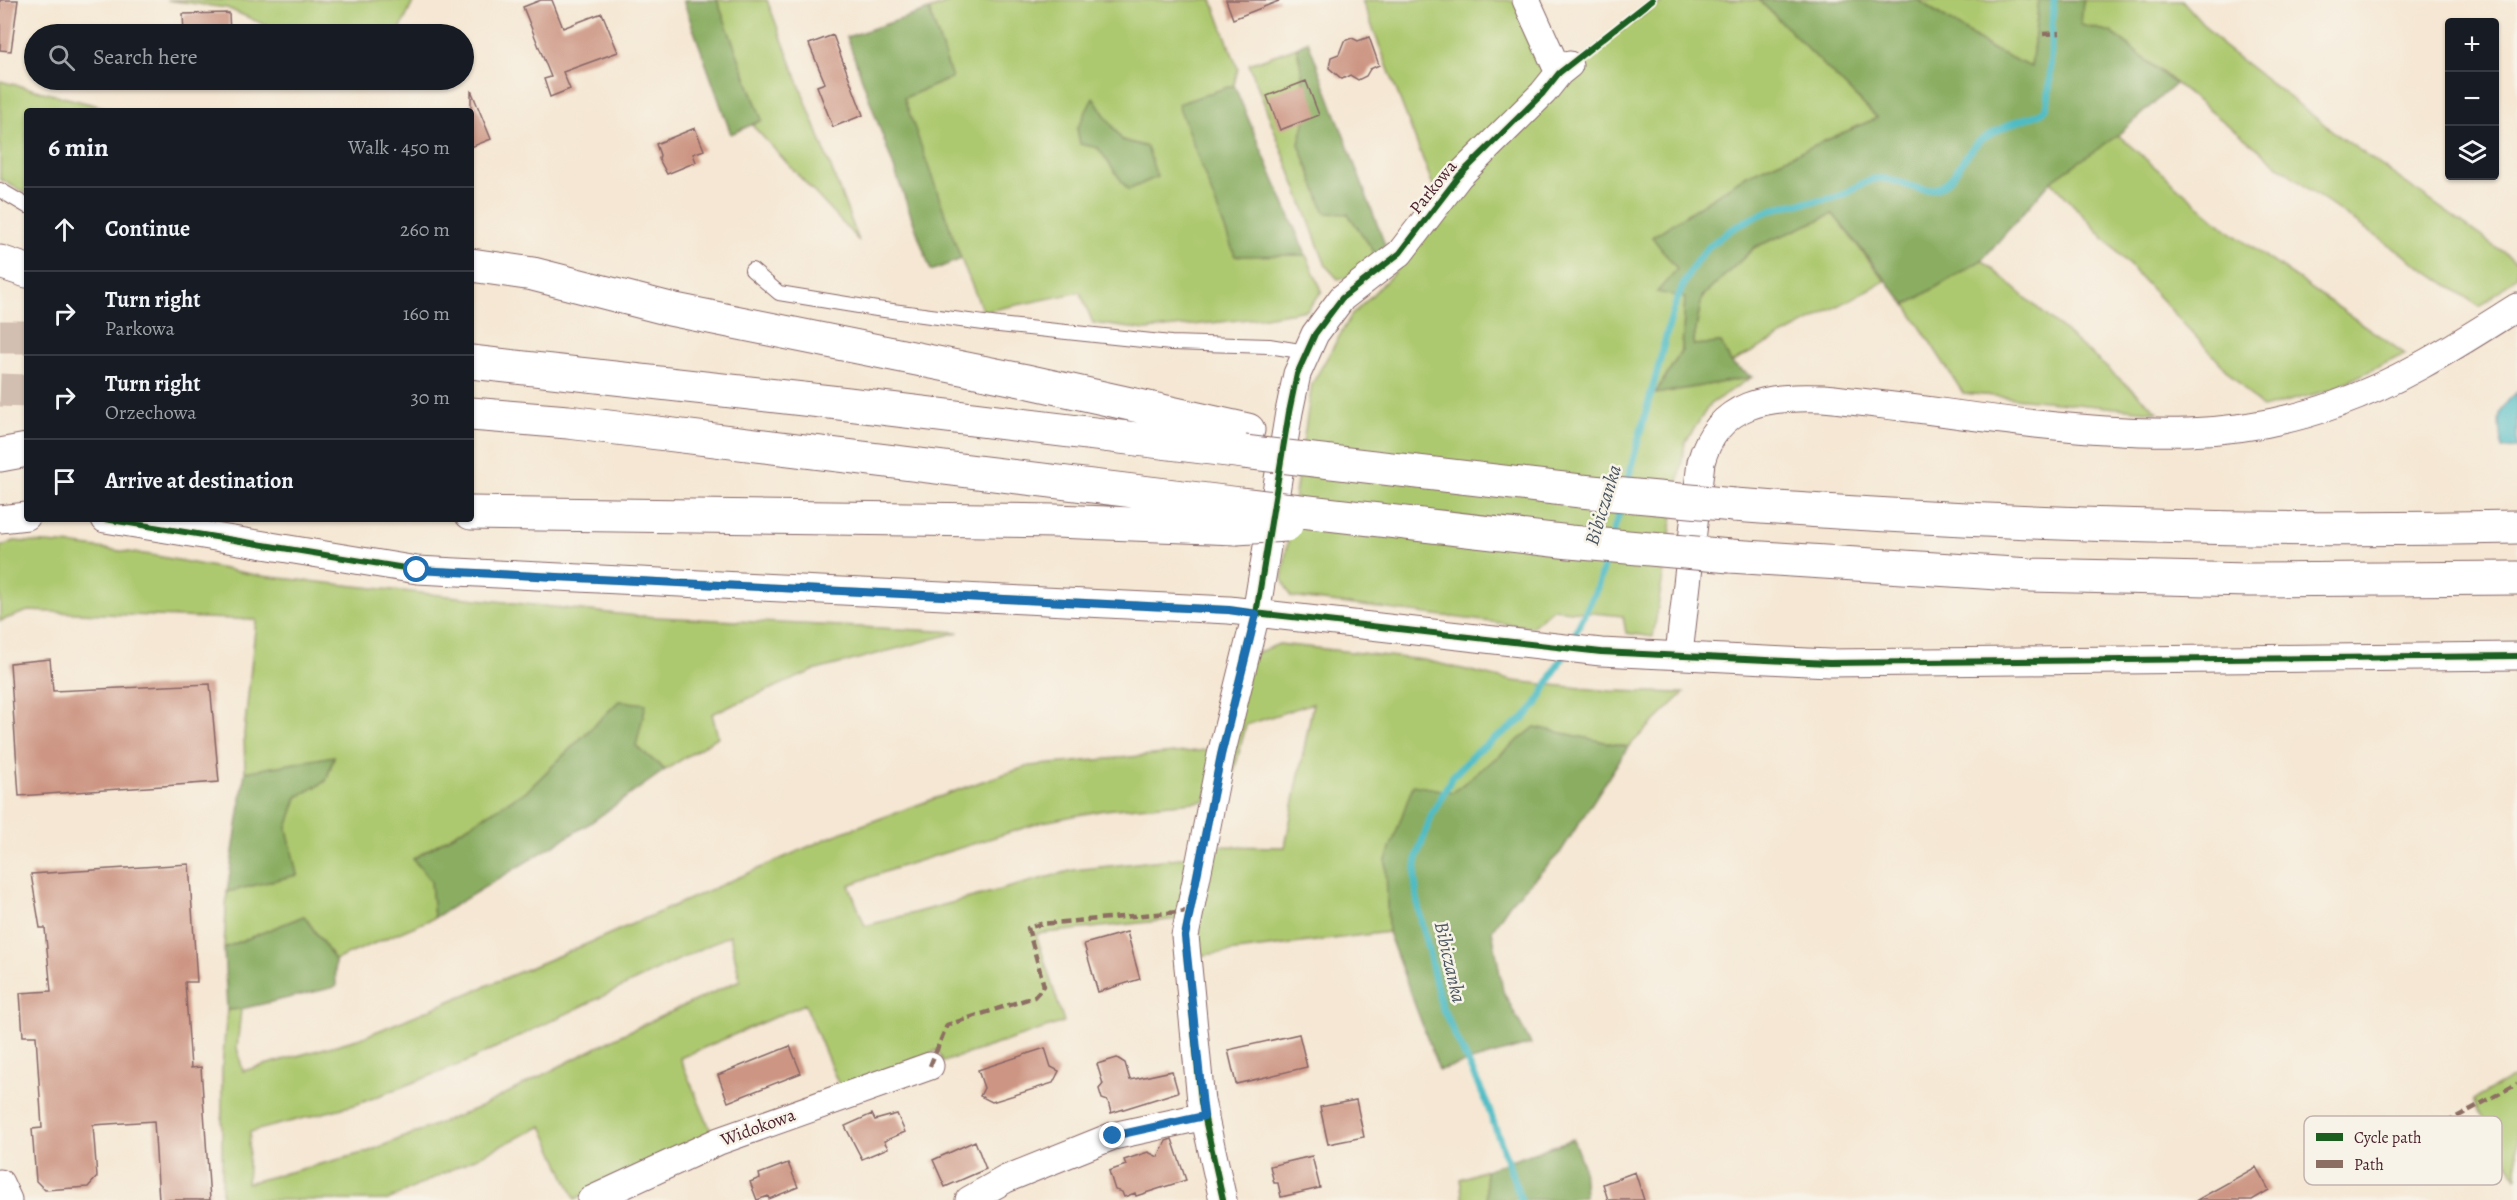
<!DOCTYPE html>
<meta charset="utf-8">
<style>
body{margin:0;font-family:Alegreya,serif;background:#242831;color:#f1f3f6}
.controls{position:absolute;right:18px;top:18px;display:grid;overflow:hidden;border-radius:6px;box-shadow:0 2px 4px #0004}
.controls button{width:54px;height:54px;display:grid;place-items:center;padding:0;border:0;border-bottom:2px solid #363941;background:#171b24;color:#f1f3f6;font:30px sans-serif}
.stop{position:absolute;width:18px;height:18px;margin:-14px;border:4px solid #1f6fb2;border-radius:50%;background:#fff}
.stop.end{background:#1f6fb2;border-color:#fff;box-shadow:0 2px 6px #0008}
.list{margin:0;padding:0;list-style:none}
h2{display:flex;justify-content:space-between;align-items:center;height:78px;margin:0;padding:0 24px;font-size:26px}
h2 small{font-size:20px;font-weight:400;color:#9ea1a6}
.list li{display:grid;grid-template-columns:39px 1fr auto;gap:18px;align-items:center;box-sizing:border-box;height:84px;padding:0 24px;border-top:2px solid #363941}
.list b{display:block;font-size:22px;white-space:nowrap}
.list p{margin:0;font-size:20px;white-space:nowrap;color:#9ea1a6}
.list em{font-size:20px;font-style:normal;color:#9ea1a6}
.icon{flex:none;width:33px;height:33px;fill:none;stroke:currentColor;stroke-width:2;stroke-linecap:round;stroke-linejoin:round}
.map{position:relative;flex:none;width:2517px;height:1200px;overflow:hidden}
.search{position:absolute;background:#171b24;box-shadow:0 2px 4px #0004;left:24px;top:24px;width:450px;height:66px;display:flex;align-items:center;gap:15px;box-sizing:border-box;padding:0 21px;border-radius:33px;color:#9ea1a6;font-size:22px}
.panel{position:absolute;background:#171b24;box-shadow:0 2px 4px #0004;left:24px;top:108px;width:450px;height:414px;border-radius:6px}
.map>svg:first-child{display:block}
.green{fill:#adc96f;stroke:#7c744d;stroke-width:1.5;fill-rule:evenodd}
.forest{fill:#8aad62;stroke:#6a6646;stroke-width:1.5}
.water{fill:#4ebcc5;stroke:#4c6e78;stroke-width:1.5}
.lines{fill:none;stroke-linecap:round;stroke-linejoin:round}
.stream{stroke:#4ebcc5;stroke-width:7}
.building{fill:#cd9684}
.highway-tunnel{stroke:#d3bfb1;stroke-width:33;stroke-dasharray:33 16;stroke-linecap:butt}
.lane-casing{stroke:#866566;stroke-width:16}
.street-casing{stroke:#866566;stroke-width:29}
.highway-casing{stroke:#866566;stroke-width:35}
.lane{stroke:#fff;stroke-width:14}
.street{stroke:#fff;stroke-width:27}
.highway{stroke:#fff;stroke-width:33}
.highway-bridge-casing{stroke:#866566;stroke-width:35;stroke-linecap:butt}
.highway-bridge{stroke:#fff;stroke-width:33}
.quiet{stroke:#8d6e63;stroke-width:4.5;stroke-dasharray:9 4.5;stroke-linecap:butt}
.cycleway-casing{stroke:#f7f3e8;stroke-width:10}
.cycleway{stroke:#1b5e20;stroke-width:6}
.route{stroke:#1f6fb2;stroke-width:8}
.labels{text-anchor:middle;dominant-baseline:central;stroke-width:5;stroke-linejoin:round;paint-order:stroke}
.street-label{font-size:18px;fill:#4a1f2b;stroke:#f7f3e8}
.water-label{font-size:20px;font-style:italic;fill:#4b5661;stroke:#f7f3e8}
.key{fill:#f7f3e8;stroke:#c3b3af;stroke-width:1.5}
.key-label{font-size:16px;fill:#4a1f2b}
</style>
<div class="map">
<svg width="2517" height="1200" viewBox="0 0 2517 1200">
<rect width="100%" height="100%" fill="#f7f3e8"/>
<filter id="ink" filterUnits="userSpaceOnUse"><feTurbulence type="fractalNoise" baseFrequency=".0167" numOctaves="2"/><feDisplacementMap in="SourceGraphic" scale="12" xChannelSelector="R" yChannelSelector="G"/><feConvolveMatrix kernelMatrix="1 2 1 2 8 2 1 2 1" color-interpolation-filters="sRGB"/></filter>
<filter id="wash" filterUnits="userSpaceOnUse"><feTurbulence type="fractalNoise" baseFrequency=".008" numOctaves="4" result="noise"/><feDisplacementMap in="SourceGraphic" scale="24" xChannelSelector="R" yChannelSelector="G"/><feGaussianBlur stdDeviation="1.35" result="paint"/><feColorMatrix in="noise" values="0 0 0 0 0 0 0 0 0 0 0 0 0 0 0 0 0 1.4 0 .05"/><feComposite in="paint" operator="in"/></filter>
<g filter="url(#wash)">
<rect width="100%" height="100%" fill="#f5e7d3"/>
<path class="green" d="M167,0H414L398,34H285L227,8Z
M717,0H767L859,241L752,125L762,120Z
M955,0H1212L1238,69L1234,85L1179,104L1235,255H1306L1322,291L1307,310L1258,318L1146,330L1093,323L1080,292L983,312L961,259L903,98L952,78L929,10ZM1122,140L1147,147L1128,189L1098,148Z
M1362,0H1520L1545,77L1435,191Z
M1665,0H1759L1877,118L1747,175L1677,269L1685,297L1682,350L1655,394L1752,377L1710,404L1685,443L1653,637L1626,633L1623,616L1552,609L1532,627L1291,597L1282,579L1312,384L1351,316L1394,273L1467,177L1580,60Z
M1918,0H2039L2031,68L1992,49Z
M2083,0H2182L2222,45L2338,135L2517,262V276L2480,307L2316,195L2111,32L2080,25Z
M1297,47L1308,107L1348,213L1377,256L1360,275L1338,279L1326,266L1249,64Z
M0,81L118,111H27V194L0,179Z
M2118,135L2226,229L2405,354L2330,390L2262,408L2051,181Z
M1833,214L1885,281L1731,363L1721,343L1693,345L1702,297L1755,247Z
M1982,260L2158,412L1963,393L1906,305Z
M14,541L75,545L151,555L261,576L638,616L959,632L813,671L712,714L718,737L665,770L636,746L619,701L528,790L413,859L431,881L434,918L335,960L304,916L224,948L227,892L297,875L286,828L297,797L326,781L334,757L245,772L244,734L256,620L28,611L0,621V547Z
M1279,644L1424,660L1513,681L1610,691L1684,693L1628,747L1535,727L1453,792L1386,860L1388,932L1196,956L1195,933L1251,655ZM1313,703L1285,847L1215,846L1246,725Z
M1218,749L1205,801L1104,810L1043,822L893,869L849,885L865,926L1074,870L1188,857L1177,919L1036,934L1064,1022L943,1062L938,1050L840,1088L805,1004L680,1058L714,1138L575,1199L542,1126L388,1200H222V1067L227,1010L241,1009L237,1048L243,1071L361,1038L589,943L835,835L980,782L1029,766ZM730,935L740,980L621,1035L480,1107L367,1152L247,1183L250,1132L358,1104L466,1062Z
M2517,1075V1177L2516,1178L2473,1100Z
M1485,1170L1487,1200H1463L1460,1179Z"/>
<path class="forest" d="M683,0H717L762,120L731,134Z
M1759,0H1918L1992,49L2031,67L2039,0H2083L2081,25L2111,32L2175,84L2118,135L2051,181L1982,260L1906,305L1833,214L1755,247L1702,297L1693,345L1721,343L1731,363L1752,377L1655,394L1682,350L1685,298L1657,292L1677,269L1652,237L1747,175L1877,118Z
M929,10L952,78L904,98L961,259L931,271L847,37Z
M1308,41L1385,245L1377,256L1348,214L1325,213L1299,144L1308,107L1297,47Z
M1234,85L1306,255L1235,256L1178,104Z
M1093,98L1122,140L1147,147L1157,177L1128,190L1098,148L1080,144L1077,129Z
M619,701L646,704L636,746L665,770L590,823L434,918L431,881L413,859L528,790Z
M1535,727L1628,747L1560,853L1511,902L1492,930L1503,991L1531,1044L1439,1070L1388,932L1386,860L1413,785L1453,792Z
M334,756L326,781L297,797L287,828L297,875L227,892L245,772Z
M304,916L335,960L336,987L241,1009L227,1010L224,948Z
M1573,1139L1583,1166L1585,1196L1563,1200H1487L1485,1170Z"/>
<path class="water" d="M2517,392V448L2502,449C2499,420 2493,413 2517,392Z"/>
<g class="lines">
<path class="stream" d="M1626,487C1636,447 1647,408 1658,368C1667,332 1675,293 1696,262C1712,237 1747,219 1774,209C1794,202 1817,203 1837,197C1849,193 1861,182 1874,179C1896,175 1919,197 1940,187C1959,177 1963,152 1981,140C1992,133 2006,126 2018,121C2027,117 2040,117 2046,108C2052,100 2050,20 2054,0
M1612,536L1622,504
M1571,642L1597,588L1607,553
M1521,1200L1486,1101L1441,1005L1418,906L1415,880L1417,856L1432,814L1452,777L1476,752L1523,719L1536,705L1564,654"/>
</g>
<g id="blocks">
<path class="building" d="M0,0H18L11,51L0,50Z
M541,0H552L563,28L602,13L618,52L563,72L570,89L550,97L544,79L551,77L523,7Z
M1226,0H1279V1L1233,19Z
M229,13L230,34H184L183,14Z
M833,35L863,115L833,127L817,86L825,83L809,44Z
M1369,37L1379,65L1370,69L1366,76L1358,80L1350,75L1342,79L1329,68L1331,57L1339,54L1344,41L1352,38L1358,41Z
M1306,81L1319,115L1280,130L1267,96Z
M471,90L491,139L471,147Z
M695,128L704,150L693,154L696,162L667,174L659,159L660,155L656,144Z
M50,659L53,691L210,684L219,782L19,796L10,663Z
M189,864L197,982H185L191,1068L201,1067L210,1200H159L154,1121L93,1125L97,1177L88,1187L45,1190L36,1181L32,1129L42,1128L36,1036H23L20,993L51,991L45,928H40L31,874Z
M1127,932L1140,979L1098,992L1084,944Z
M1299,1034L1307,1067L1236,1084L1228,1050Z
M790,1046L801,1073L728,1102L718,1075Z
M1045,1048L1051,1067L1059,1071L1053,1083L992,1102L980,1096L984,1088L978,1070Z
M1117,1058L1125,1063L1130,1080L1172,1071L1178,1092L1111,1113L1108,1101L1102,1099L1099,1089L1103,1084L1097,1064Z
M1356,1100L1364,1137L1328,1144L1320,1107Z
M872,1114L875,1120L897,1114L905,1132L884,1141L888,1148L862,1159L845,1126Z
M1172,1139L1186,1180L1136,1196L1135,1193L1124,1197L1122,1192L1115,1190L1109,1171L1126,1165L1124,1160L1148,1152L1158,1157L1166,1141Z
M975,1141L986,1169L945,1187L933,1160Z
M1312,1156L1320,1188L1281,1197L1278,1183H1274L1270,1166Z
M788,1163L798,1187L769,1199L768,1196L757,1200L750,1182L760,1178L759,1174Z
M2256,1167L2269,1190L2252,1200H2197Z
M1635,1172L1644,1200H1608L1603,1184Z"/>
</g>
</g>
<g filter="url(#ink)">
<use href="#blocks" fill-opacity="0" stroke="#866566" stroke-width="1.5"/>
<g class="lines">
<path class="highway-tunnel" d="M0,337H27
M0,390L27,391"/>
<defs>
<path id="lane" d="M0,190L27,206
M752,270L779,293L877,309L999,325L1133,339L1171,343L1269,346L1306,352"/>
<path id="street" d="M1526,0L1559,73
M0,519L27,516
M105,519L417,570L1229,610L1601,652L1829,663L2517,656
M1679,654L1701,462C1718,401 1769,396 1823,398C1895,405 1965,416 2036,424C2141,435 2236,441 2337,404C2404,380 2458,344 2517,307
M0,1183L8,1200
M591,1200L719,1141L930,1066
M969,1200L1006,1179L1113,1136L1205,1116
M1223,1200L1201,1101L1185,936L1221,755L1256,614L1289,412L1297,374L1315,334L1342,298L1400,253L1459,176L1543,93L1559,73L1569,65"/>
<path id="highway" d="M0,262L27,271
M471,265L533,274L670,309L1026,381L1248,430
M471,362L848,404L1244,452
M471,414L568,422L1240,504
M0,455L27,450
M1734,505C1995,524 2255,533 2517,527
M471,513L1055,521L1236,528
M1730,556L2030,575L2250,580L2517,578"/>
</defs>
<use href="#lane" class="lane-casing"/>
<use href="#street" class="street-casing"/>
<use href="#highway" class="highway-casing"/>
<use href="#lane" class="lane"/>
<use href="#street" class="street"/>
<use href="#highway" class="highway"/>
<defs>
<path id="highway-bridge" d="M1244,452L1581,491L1734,505
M1240,504L1570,542L1730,556
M1236,528L1286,525"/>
</defs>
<use href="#highway-bridge" class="highway-bridge-casing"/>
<use href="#highway-bridge" class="highway-bridge"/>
<path class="quiet" d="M2043,34L2060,33
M930,1066L947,1025L1034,997L1044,986L1028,928L1041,924L1190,911
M2374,1162L2517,1084"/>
<defs>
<path id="cycleway" d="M105,519L417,570L1229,610L1601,652L1829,663L2517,656
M1223,1200L1201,1101L1185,936L1221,755L1256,614L1289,412L1297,374L1315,334L1342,298L1400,253L1459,176L1543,93L1559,73L1652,0"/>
</defs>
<use href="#cycleway" class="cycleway-casing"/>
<use href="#cycleway" class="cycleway"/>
</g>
</g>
<g class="lines" filter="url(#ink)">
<path class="route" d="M417,570L1229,610L1256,614L1221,755L1185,936L1204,1116L1113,1136"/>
</g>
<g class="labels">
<g class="street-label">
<text transform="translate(1433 187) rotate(-51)">Parkowa</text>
<text transform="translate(758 1127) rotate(-20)">Widokowa</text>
</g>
<g class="water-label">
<text transform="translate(1603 505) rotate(-73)">Bibiczanka</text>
<text transform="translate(1450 962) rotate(77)">Bibiczanka</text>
</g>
</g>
<rect x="2304" y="1116" width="198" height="69" rx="9" class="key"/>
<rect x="2316" y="1133" width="27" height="8" fill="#1b5e20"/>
<rect x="2316" y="1160" width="27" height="8" fill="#8d6e63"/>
<g class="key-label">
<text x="2354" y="1143">Cycle path</text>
<text x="2354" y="1170">Path</text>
</g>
</svg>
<div class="controls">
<button>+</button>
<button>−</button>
<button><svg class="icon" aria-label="layers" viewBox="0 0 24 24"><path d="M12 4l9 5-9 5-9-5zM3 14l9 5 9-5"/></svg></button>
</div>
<div class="stop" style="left:417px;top:570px"></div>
<div class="stop end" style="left:1113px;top:1136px"></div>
<div class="search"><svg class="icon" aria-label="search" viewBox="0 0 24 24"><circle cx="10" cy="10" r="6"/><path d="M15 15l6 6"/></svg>Search here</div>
<section class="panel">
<h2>6 min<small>Walk · 450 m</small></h2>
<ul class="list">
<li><svg class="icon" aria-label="ahead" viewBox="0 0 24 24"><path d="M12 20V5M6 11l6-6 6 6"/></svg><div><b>Continue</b></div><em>260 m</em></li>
<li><svg class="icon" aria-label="right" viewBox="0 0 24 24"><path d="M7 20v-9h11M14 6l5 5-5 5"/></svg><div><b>Turn right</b><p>Parkowa</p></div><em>160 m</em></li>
<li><svg class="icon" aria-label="right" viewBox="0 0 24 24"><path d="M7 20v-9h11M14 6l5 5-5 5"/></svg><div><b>Turn right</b><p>Orzechowa</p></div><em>30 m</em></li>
<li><svg class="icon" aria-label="arrive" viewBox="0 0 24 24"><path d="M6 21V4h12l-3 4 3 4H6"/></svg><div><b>Arrive at destination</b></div></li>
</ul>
</section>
</div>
